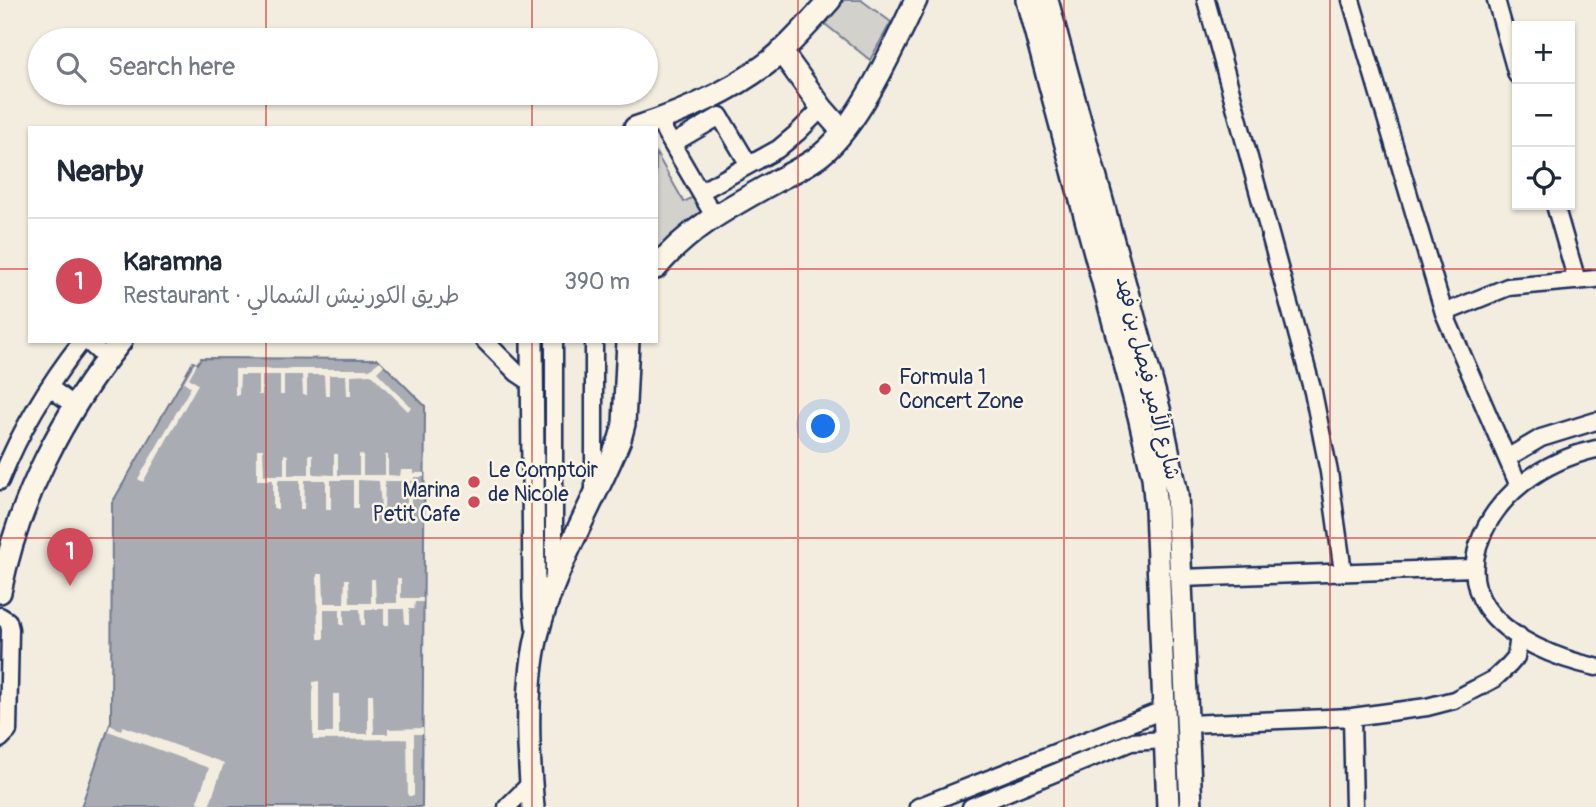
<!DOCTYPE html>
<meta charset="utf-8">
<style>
body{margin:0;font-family:Pangolin,"Playpen Sans Arabic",sans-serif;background:#f6f6f7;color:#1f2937}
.controls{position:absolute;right:21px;top:21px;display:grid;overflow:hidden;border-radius:0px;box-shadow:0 2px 5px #0004}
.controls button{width:63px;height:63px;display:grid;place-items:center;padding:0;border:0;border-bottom:2px solid #e0e1e3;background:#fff;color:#1f2937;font:35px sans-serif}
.you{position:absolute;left:824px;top:427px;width:24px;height:24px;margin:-18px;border:5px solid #fff;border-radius:50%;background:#1a73e8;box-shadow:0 0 0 10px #1a73e833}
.badge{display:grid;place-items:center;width:46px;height:46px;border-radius:50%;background:#d1495b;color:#fff;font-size:23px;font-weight:700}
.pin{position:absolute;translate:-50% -58px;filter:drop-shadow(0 2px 4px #0008)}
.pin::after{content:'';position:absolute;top:37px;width:24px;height:21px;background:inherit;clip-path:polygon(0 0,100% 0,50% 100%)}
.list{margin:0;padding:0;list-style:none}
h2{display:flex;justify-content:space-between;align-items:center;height:91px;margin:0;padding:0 28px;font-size:30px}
h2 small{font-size:23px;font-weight:400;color:#747a83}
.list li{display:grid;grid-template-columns:46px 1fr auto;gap:21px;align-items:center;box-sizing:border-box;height:126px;padding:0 28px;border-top:2px solid #e0e1e3}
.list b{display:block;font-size:26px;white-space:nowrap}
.list p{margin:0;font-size:23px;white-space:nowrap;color:#747a83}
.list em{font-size:23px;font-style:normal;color:#747a83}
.icon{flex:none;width:38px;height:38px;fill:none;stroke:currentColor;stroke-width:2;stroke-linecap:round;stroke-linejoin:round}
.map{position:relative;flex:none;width:1596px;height:807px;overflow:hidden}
.search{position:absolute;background:#fff;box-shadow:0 2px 5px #0004;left:28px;top:28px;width:630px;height:77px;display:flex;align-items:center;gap:18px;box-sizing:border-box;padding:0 24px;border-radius:38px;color:#747a83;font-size:26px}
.panel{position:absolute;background:#fff;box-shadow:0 2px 5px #0004;left:28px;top:126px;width:630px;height:217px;border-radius:0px}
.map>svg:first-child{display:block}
.green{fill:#d3d1cc;stroke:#778095;stroke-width:2}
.water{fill:#a9acb3;stroke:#707a91;stroke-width:2}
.pier{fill:#f3ede0}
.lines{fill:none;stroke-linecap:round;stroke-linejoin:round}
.minor-casing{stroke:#1b2f5e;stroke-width:21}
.major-casing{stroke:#1b2f5e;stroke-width:26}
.minor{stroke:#fcf5e5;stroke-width:16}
.major{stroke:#fcf5e5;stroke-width:21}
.grid{fill:none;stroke:#d62828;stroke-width:2;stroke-opacity:0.55}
.poi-dot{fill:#d1495b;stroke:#fcf5e5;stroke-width:2.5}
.labels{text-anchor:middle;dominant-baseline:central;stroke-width:5;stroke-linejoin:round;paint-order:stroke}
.poi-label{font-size:21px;fill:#1b2f5e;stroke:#fcf5e5;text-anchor:start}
.street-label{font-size:21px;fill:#1b2f5e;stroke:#fcf5e5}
</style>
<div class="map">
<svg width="1596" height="807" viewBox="0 0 1596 807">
<rect width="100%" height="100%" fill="#f3ede0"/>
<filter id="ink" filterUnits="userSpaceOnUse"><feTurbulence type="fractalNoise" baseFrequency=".0143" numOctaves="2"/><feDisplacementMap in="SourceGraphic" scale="14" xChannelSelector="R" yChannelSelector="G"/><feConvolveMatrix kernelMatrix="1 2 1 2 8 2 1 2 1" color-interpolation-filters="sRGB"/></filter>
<g filter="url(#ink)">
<path class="green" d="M844,0H861L891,22L870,60L825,24Z
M656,153L684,202L695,196L703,212L656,254Z"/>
<path class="water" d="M201,358L378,359L425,406L422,807H81L111,721L112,503L193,362L197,364Z"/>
<path class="pier" d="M380,361L384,365L377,372L411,407L408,411L371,374L351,375V395H347L346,375H329V395H325L324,375H307V395H303L302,375H284V395H280V375H262V395H258V375H240L239,395H235V369H370Z
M195,363L197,364L189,378L198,384L143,482L138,479L191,387L184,382Z
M257,449H263L264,475H284V454L288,455V475L309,474V454H313V474L334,475V454H338V475H359V454L363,455V475H385V455H388V475L400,476L401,470H414V473H424V477H414V481H411V507H407V481H385L384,508H381L379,481L358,480V508H353V480H331V509H326V480H305L304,509H300V480H278V509H273V480H257Z
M317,574H323L324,603H344L345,579H349L350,603H371V579H375L376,603H397V578H401V598H423V602H415L414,609H409V624H405L404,609H389V625H384V609H365V625H361L360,609H344V625H340V609H324V639H318Z
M319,681V733H333V694H339V734H368V694H373L374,734H388V729L423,728V734H414V796H408L407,739L313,740V682Z
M110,725L121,730L123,726L224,763L209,806L197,802L209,768L108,731Z"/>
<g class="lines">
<defs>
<path id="minor" d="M1206,0L1313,392L1329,472L1343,572
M1351,0L1444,313L1519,486
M1496,0L1517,75
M658,120L714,216
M672,144L720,116L749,165
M700,192L778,149L797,133L822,108
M1555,205L1577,281
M1444,313L1508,287L1596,279
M87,341L107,359
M485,341L517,373L532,383
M49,387L76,407
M1596,449C1544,461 1495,494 1478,546C1472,567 1473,588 1486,607C1509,640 1558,659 1596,667
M1507,458L1541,438L1596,421
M0,481C20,431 48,384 82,341
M594,493V341
M554,578V341
M1181,578L1473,568
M0,616L8,621L10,629L8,731L0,739
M1352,717L1354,807
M1188,724L1352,717L1427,707L1454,700L1494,679L1509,665L1516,657L1519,636
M507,807L531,783
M918,807L1163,710
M971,807L1131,742L1165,740"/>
<path id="major" d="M1027,0L1139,416L1153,477L1156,509L1168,807
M1047,0L1161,416L1177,494L1191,807
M781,51L822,108L843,132
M635,128C688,111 741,88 782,51C799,35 815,17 830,0
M656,268C690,227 730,207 776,181C791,173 809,165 822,154C859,124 895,44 916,0
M532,341L534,599L537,626
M0,592C18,501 63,413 121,341
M533,807C528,754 525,688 537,636C554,567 593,505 620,439L624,424L628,341"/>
</defs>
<use href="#minor" class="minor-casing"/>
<use href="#major" class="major-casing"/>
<use href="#minor" class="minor"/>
<use href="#major" class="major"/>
</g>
</g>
<path class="grid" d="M266,0V40M532,0V40M798,0V807M1064,0V807M1330,0V807M266,93V128M532,93V128M0,269H30M656,269H1596M266,341V807M532,341V807M0,538H1596"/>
<g class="poi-dot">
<circle cx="885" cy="389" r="7"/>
<circle cx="474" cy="482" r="7"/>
<circle cx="474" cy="502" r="7"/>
</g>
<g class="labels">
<g class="poi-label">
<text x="899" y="377">Formula 1<tspan x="899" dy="24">Concert Zone</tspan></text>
<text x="488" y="470">Le Comptoir<tspan x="488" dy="24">de Nicole</tspan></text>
<text x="460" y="490" text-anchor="end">Marina<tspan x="460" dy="24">Petit Cafe</tspan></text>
</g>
<g class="street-label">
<text transform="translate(1148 378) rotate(76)">شارع الأمير فيصل بن فهد</text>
</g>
</g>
</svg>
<div class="controls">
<button>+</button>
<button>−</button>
<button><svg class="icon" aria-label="locate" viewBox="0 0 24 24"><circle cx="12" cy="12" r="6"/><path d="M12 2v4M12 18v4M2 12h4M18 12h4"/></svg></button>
</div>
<div class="you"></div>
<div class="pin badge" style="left:70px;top:586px">1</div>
<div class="search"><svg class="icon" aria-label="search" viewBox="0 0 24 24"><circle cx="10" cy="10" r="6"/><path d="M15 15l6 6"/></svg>Search here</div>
<section class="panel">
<h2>Nearby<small></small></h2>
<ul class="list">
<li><span class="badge">1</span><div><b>Karamna</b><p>Restaurant · طريق الكورنيش الشمالي</p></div><em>390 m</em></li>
</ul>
</section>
</div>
